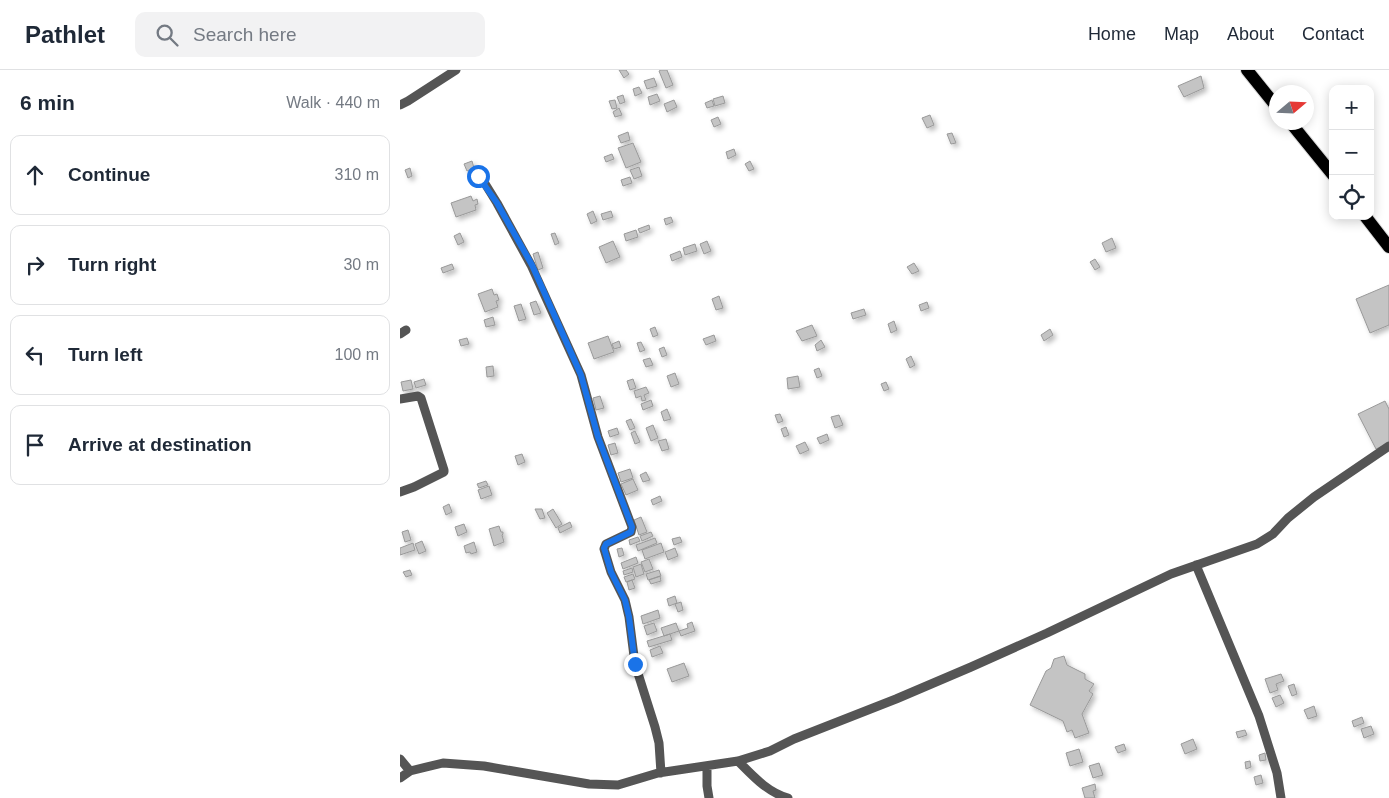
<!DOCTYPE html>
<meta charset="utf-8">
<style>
body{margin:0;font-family:Arial,sans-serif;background:#f2f2f3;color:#1f2937}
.controls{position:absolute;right:15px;top:15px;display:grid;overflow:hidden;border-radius:10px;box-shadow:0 2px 12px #0003}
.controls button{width:45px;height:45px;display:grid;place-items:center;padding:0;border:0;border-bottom:1px solid #e0e1e3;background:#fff;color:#1f2937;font:25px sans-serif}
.compass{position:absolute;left:869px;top:15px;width:45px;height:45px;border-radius:50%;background:#fff;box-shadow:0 2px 12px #0003;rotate:71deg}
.stop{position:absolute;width:15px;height:15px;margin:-11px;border:4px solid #1a73e8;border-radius:50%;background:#fff}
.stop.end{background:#1a73e8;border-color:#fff;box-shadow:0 1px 5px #0008}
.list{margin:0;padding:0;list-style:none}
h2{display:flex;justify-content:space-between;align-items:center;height:65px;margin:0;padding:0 20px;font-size:21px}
h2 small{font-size:16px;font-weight:400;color:#747a83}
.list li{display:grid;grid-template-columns:32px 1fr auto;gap:15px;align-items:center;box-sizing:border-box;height:80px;margin:0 10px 10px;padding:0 10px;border:1px solid #e0e1e3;border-radius:10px}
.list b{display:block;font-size:19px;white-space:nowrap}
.list em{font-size:16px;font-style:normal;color:#747a83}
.icon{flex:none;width:28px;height:28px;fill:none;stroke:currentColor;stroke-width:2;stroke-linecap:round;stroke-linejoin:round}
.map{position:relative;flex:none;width:989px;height:728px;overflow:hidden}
header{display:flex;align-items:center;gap:30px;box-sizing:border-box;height:70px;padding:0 25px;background:#fff;border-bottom:1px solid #e0e1e3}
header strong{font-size:24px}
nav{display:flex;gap:28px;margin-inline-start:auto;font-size:18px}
.search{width:350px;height:45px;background:#f2f2f3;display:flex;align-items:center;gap:12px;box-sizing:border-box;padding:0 18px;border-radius:10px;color:#747a83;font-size:19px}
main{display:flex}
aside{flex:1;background:#fff}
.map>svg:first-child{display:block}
.building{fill:#c4c4c4;stroke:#999;filter:url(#shadow)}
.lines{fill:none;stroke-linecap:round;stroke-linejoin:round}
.primary-casing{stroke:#dbdbdb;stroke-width:14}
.street{stroke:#555;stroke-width:9}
.primary{stroke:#000;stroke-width:12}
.route{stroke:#1a73e8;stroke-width:6}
</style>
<header>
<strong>Pathlet</strong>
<div class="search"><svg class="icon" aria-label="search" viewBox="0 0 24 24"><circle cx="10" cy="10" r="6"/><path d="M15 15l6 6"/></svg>Search here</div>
<nav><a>Home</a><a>Map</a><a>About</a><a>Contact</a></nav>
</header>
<main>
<aside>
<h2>6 min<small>Walk · 440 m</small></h2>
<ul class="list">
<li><svg class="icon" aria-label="ahead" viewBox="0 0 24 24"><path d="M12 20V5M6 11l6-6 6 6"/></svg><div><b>Continue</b></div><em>310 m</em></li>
<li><svg class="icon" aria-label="right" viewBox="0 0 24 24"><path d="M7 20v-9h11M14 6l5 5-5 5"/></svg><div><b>Turn right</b></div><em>30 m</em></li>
<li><svg class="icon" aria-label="left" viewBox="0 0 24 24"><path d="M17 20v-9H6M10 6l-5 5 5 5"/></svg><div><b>Turn left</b></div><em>100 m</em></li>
<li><svg class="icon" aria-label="arrive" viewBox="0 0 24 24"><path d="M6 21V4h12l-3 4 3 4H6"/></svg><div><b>Arrive at destination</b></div></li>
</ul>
</aside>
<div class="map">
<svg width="989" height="728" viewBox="0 0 989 728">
<defs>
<filter id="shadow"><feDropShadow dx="3" dy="3" stdDeviation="2.5" flood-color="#0004"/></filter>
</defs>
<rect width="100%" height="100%" fill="#fff"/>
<path class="building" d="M219,0H226L229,4L224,8Z
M261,0H267L273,15L266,18L259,1Z
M801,6L804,18L784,27L778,16Z
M254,8L257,16L247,19L244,11Z
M239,17L242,23L235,26L233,19Z
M257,24L260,31L250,35L248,27Z
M223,25L225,32L220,34L217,27Z
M323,26L325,33L315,36L313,29Z
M215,30L217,38L212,39L209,31Z
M274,30L277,37L267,42L264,34Z
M312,30L314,36L307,38L305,33Z
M219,38L222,45L215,47L213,42Z
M530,45L534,55L527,58L522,48Z
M318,47L321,54L314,57L311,50Z
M228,62L230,70L221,73L218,66Z
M552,63L556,73L551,74L547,64Z
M233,73L241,92L226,98L218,78Z
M334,79L336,85L328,89L326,82Z
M212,84L214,89L206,92L204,87Z
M72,91L74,98L67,101L64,94Z
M350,91L354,99L349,101L345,94Z
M239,97L242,106L234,109L230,100Z
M10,98L12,106L8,108L5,100Z
M230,107L232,113L223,116L221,110Z
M71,126L73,131L77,129L78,134L75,135L76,140L56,147L51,133Z
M193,141L197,151L191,154L187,144Z
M211,141L213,147L203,150L201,144Z
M271,147L273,152L266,155L264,149Z
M249,155L250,159L240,163L238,159Z
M236,160L238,167L226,171L224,164Z
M60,163L64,172L58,175L54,166Z
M155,163L159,173L155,175L151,164Z
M712,168L716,178L706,182L702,173Z
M213,171L220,187L206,193L199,177Z
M307,171L311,181L304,184L300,174Z
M295,174L297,181L285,185L283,178Z
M280,181L282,187L272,191L270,185Z
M138,182L143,198L138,200L133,184Z
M695,189L700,197L695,200L690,192Z
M514,193L519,201L512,204L507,197Z
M52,194L54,199L43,203L41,198Z
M989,215V255L970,263L956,229Z
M92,219L94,225L97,224L99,230L96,231L98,237L85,242L78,224Z
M319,226L323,238L316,240L312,229Z
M136,231L141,243L134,245L130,233Z
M527,232L529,238L521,241L519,235Z
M121,234L126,249L119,251L114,236Z
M464,239L466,245L453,249L451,243Z
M93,247L95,255L86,257L84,250Z
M494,251L497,260L491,263L488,254Z
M412,255L417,266L402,271L396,261Z
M255,257L258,265L253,267L250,259Z
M650,259L653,265L644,271L641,265Z
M314,265L316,271L306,275L303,269Z
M208,266L214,282L194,289L188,273Z
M67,268L69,274L61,276L59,270Z
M421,270L425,277L417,281L415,275Z
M219,271L221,277L214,279L212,274Z
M241,272L245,280L240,282L237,273Z
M264,277L267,285L262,287L259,279Z
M511,286L515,295L510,298L506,289Z
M250,288L253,295L246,297L243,290Z
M93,296L94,306L87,307L86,297Z
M419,298L422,306L417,308L414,300Z
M275,303L279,314L271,317L267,306Z
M398,306L400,317L388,319L387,308Z
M24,309L26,315L16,318L14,312Z
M233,309L236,318L230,320L227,311Z
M11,310L13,319L3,321L1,312Z
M486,312L489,319L484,321L481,314Z
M246,317L249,323L244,325L246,330L242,331L241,326L236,328L234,321Z
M200,326L204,338L196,340L193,328Z
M251,330L253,336L243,340L241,334Z
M985,331L989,339V373L976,379L958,344Z
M267,339L271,349L264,351L261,342Z
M380,344L383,351L378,353L375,345Z
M439,345L443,355L435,358L431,347Z
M231,349L235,358L230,360L226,351Z
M253,355L258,368L251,371L246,358Z
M386,357L389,365L384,367L381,359Z
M217,358L219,364L210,367L208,361Z
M235,361L240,372L235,374L231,363Z
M427,364L429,370L420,374L417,368Z
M266,369L269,379L262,381L258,371Z
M405,372L409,380L400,384L396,376Z
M215,373L218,383L211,385L208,375Z
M122,384L125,392L118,395L115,386Z
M230,399L233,408L221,412L218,403Z
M246,402L250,410L243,412L240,405Z
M233,409L238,420L226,425L221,414Z
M86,411L88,415L79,418L77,414Z
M89,416L92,425L81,429L78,420Z
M260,426L262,431L253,435L251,430Z
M49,434L52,442L46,445L43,437Z
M135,439H142L145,448L140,449Z
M153,439L162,454L156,458L147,443Z
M241,447L247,462L239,465L234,450Z
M170,452L172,457L160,463L158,458Z
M64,454L67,462L58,466L55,457Z
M99,456L101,462H103V464L102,465L104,472L94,476L89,459Z
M8,460L11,470L5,472L2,462Z
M251,462L253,466L242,471L240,466Z
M238,467L240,471L230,475L229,470Z
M280,467L282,472L274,475L272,469Z
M255,468L257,473L238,481L236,475Z
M22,471L26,481L19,484L15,474Z
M74,472L77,482L71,484L70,482L66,483L64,476Z
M13,473L15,480L0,485V478Z
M261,473L264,482L245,489L242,480Z
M222,478L224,485L219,487L217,479Z
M275,478L278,486L268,490L265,482Z
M236,487L238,493L223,499L221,493Z
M249,489L253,499L245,502L241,492Z
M241,494L244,504L236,507L233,497Z
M232,498L233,502L224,505L223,501Z
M10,500L12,505L6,507L3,502Z
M259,500L261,506L248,510L246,504Z
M233,504L235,509L226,512L224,507Z
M260,506L261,511L251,514L249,510Z
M232,510L235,518L229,520L227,512Z
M275,526L277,533L269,536L267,529Z
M281,532L283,540L278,542L275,534Z
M258,540L260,548L243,554L241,546Z
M292,552L295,561L281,566L279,561L288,558L287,554Z
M254,553L257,561L247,565L244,556Z
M276,553L279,561L264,566L261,558Z
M270,564L272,570L249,577L247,571Z
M260,576L263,583L252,587L250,580Z
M664,586L667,595L685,604V609L694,614L689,621L693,624L682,644L689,663L675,668L672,660L667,662L663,651L630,635L646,601L651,598L654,589Z
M284,593L289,606L272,612L267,599Z
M881,604L884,611L876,614L878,620L870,623L865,609Z
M894,614L897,624L892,626L888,616Z
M880,625L884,633L876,637L872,628Z
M914,636L917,646L908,649L904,640Z
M962,647L964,653L954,657L952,651Z
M971,656L974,664L964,668L961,659Z
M845,660L847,665L838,668L836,662Z
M793,669L797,679L785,684L781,674Z
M724,674L726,680L718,683L715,677Z
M679,679L683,692L670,696L666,683Z
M865,683L866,690L860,691L859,685Z
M850,691L851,697L846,699L845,692Z
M699,693L703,705L693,708L689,696Z
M861,705L863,713L856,715L854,707Z
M695,714L696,720L693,721L695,728H685L682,718Z"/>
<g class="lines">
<defs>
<path id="primary" d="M847,0L876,36
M890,52L933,105
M965,146L989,177"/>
</defs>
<use href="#primary" class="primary-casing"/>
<path class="street" d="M0,35L8,31L56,0
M75,103L84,112L97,133L131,195L181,305L198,367L232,457L231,462L206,474L204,479L211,502L225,530L229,547L235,594L255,657L259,673L261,703
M0,264L6,260
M0,329L18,326L21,328L44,400V402L14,417L0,422
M796,495L859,646L877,703L881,728
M0,689L10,701
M338,691C353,706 367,722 388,728
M307,696V716L309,728
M0,708L10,701L43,693L84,696L189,714L218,715L258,703L338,691L370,681L394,669L496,629L571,597L647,563L771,504L857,474L873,464L888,448L914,427L989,376"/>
<use href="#primary" class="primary"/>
</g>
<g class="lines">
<path class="route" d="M78,106L97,133L132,195L181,305L198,367L232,457L231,462L206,474L204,478L211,502L225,530L229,547L235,594"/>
</g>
</svg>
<div class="controls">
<button>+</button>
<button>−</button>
<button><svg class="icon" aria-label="locate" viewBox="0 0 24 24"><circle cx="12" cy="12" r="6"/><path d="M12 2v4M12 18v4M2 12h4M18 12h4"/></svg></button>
</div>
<svg class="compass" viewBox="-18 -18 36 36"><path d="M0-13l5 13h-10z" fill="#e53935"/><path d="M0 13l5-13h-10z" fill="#747a83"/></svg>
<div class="stop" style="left:78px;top:106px"></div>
<div class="stop end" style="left:235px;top:594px"></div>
</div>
</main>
